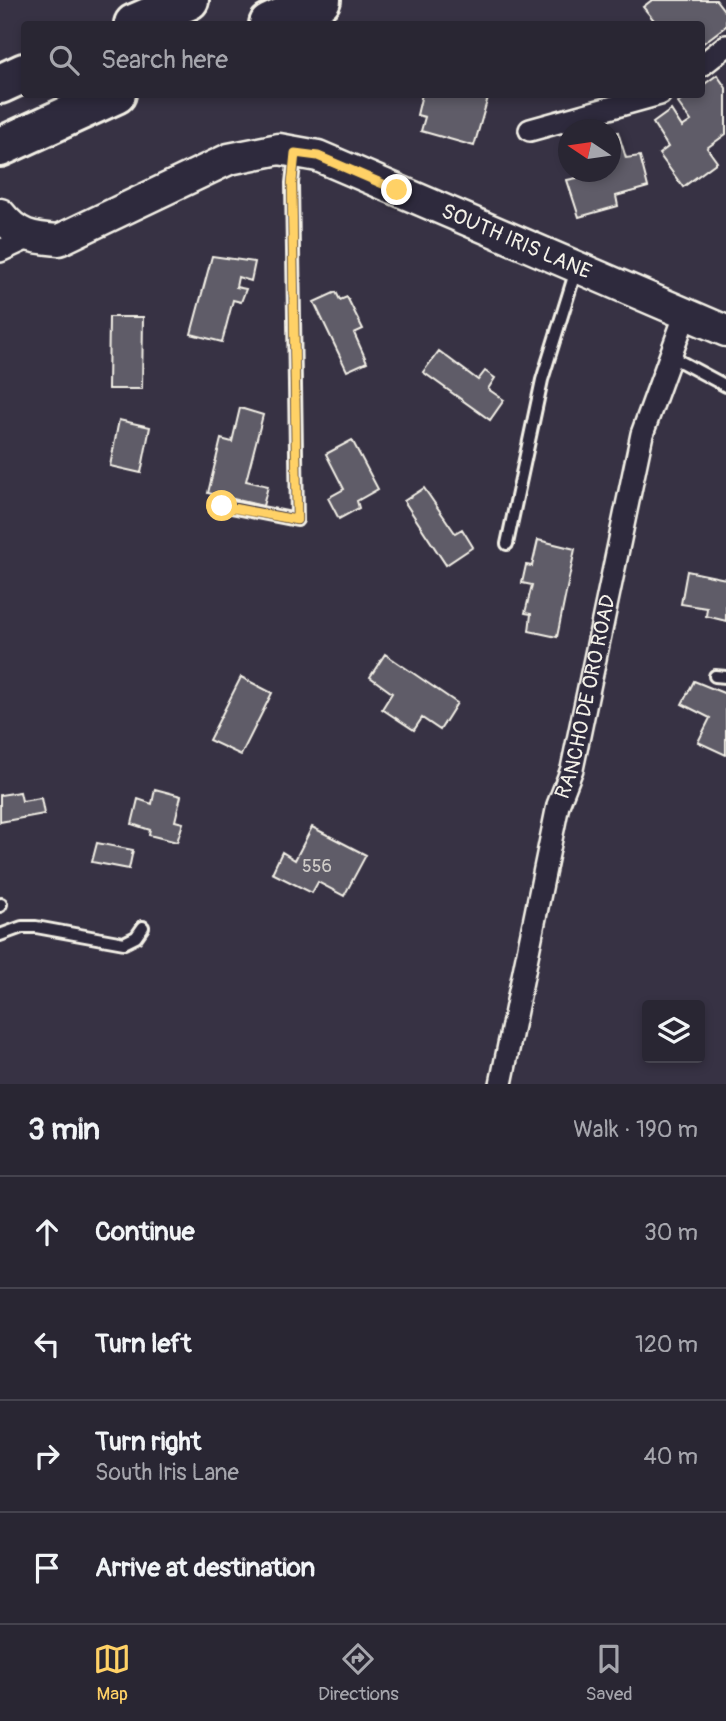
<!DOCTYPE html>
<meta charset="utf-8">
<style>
body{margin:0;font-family:Pangolin,sans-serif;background:#35323f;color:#f1f3f6}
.controls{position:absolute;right:21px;bottom:21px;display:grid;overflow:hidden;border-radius:7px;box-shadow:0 4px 10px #0003}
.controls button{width:63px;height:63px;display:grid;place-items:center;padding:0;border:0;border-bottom:2px solid #45434e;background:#292633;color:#f1f3f6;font:35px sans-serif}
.compass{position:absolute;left:558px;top:119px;width:63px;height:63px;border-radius:50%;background:#292633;box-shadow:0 4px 10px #0003;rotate:283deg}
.stop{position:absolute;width:21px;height:21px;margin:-16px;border:5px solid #ffd166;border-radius:50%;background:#fff}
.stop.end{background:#ffd166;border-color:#fff;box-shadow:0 2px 7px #0008}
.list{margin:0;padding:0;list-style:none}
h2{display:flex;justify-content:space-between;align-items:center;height:91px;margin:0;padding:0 28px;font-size:30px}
h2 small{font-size:23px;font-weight:400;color:#a5a5ac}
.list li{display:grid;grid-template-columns:46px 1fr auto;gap:21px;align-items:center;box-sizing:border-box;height:112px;padding:0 28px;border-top:2px solid #45434e}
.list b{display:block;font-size:26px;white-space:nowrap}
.list p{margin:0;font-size:23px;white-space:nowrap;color:#a5a5ac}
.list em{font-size:23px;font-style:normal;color:#a5a5ac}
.icon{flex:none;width:38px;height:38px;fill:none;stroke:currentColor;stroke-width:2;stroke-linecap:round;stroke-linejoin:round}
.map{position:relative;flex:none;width:726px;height:1084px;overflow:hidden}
.search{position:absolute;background:#292633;box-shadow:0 4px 10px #0003;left:21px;right:21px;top:21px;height:77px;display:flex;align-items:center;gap:18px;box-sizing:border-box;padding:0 24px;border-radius:7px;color:#a5a5ac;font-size:26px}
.sheet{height:539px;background:#292633}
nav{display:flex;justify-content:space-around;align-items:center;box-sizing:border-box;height:98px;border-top:2px solid #45434e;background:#292633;font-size:19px;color:#a5a5ac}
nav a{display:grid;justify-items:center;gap:4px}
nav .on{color:#ffd166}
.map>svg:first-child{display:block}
.building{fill:#5f5c67;stroke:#f4f1e8;stroke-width:2}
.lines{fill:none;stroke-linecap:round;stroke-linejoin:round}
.lane-casing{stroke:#f4f1e8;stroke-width:16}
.street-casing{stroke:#f4f1e8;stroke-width:26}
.secondary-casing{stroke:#f4f1e8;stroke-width:35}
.highway-casing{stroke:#f4f1e8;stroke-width:44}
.lane{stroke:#2f2a3d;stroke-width:10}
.street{stroke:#2f2a3d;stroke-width:21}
.secondary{stroke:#2f2a3d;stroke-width:30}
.highway{stroke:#2f2a3d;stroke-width:38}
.route{stroke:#ffd166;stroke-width:9}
.labels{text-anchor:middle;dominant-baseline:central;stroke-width:5;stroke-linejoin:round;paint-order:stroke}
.number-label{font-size:18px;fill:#cfccc8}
.street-label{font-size:21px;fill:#f4f1e8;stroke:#2f2a3d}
</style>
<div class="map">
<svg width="726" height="1084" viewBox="0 0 726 1084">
<rect width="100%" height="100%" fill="#373244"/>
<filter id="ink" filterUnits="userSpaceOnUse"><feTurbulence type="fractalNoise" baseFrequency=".0143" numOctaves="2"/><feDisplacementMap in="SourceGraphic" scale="14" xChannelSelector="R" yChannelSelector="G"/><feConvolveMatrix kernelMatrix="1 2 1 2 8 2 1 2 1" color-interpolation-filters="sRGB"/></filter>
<g filter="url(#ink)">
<path class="building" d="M652,0H716L726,13V26L702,44V24H657L643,7Z
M717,75L726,88V134L707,148L717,162L683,187L659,154L668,147L653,123L671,110L682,127L691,121L678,103L690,94H702V86Z
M422,94H489L474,146L421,131L425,117L417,115Z
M618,132L626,158L640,156L648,187L616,196L618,206L579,217L567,180L577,178L575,172H610V134Z
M212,256L255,262L251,281L238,277L236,287L246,289L241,302L233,300L222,342L191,334Z
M336,292L340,300L347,297L363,329L354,333L367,362L347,371L314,302Z
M109,317H143L142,389H108Z
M439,351L478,380L485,371L495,378L488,389L504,400L490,420L423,372Z
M240,408L263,415L246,481L268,486L263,506L208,493L221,439L232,442Z
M119,420L150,427L141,473L110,466Z
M352,440L378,489L357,501L359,508L339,519L328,498L344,489L326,454Z
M424,488L455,533L462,529L473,547L446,565L404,501Z
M538,540L575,549L557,637L529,631L531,614L525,613L532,585L522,583L526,565L532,566Z
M687,571L726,579V621L706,616L707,608L681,604Z
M385,654L457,703L440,730L422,718L414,730L382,709L392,693L370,677Z
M241,677L272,693L241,755L209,740Z
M694,681L726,694V755L698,742L710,718L682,704Z
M155,789L181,796L175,821L183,823L177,842L149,835L150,830L132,824L138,799L152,804Z
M20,792L22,801L41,798L44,814L0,822V795Z
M312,827L366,855L344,896L318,882L312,893L272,873L282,852L295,860Z
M97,843L133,850L129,869L92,862Z"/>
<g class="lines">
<defs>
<path id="lane" d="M670,356L726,386
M221,505L297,520L292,183L295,155
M507,544L542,380L576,270
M715,676L726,677
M0,906L1,904
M0,935L22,927H36L124,943L136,937L143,927"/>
<g id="street">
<path d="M702,65L726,46"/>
<path d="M530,130L660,94"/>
<path d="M0,251L28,238"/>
<path id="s1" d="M501,1084L558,805L572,769L642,434L686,313"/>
</g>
<g id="secondary">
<path id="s2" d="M0,214C17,236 32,238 59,240L229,159L279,149L318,156L726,331"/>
</g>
<path id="highway" d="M134,24L189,0
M269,24L321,0
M0,84L24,73
M0,147L116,94"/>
</defs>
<use href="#lane" class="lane-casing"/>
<use href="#street" class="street-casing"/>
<use href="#secondary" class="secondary-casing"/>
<use href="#highway" class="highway-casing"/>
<use href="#lane" class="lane"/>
<use href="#street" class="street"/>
<use href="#secondary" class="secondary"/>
<use href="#highway" class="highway"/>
</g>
</g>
<g class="lines" filter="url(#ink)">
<path class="route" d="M222,506L297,520L292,183L295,153L318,156L397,190"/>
</g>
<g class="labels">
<g class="number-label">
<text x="317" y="866">556</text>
</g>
<g class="street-label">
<text stroke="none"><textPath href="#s2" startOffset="562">SOUTH IRIS LANE</textPath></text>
<text stroke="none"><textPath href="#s1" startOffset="397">RANCHO DE ORO ROAD</textPath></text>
</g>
</g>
</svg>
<div class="controls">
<button><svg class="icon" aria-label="layers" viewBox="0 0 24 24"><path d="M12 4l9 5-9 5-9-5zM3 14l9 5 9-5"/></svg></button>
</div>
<svg class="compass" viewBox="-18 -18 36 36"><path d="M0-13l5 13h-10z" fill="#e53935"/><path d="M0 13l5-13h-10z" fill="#a5a5ac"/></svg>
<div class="stop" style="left:222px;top:506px"></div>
<div class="stop end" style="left:397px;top:190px"></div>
<div class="search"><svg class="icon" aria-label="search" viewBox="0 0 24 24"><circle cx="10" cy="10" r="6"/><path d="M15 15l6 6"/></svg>Search here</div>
</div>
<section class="sheet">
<h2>3 min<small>Walk · 190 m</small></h2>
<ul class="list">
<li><svg class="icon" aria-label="ahead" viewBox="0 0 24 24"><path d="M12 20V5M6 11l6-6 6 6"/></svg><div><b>Continue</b></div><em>30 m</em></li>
<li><svg class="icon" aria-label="left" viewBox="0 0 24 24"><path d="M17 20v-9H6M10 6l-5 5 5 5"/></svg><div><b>Turn left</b></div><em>120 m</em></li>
<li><svg class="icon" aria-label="right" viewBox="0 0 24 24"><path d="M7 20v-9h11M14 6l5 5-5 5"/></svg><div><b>Turn right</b><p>South Iris Lane</p></div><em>40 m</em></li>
<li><svg class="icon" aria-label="arrive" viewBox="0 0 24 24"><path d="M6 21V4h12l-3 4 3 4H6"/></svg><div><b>Arrive at destination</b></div></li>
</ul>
</section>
<nav>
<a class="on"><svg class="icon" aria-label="map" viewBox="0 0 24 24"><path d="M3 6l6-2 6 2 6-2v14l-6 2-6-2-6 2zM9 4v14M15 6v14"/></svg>Map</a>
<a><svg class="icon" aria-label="directions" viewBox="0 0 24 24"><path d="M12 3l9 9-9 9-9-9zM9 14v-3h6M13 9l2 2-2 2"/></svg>Directions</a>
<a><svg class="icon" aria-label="saved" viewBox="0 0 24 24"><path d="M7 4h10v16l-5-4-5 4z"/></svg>Saved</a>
</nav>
